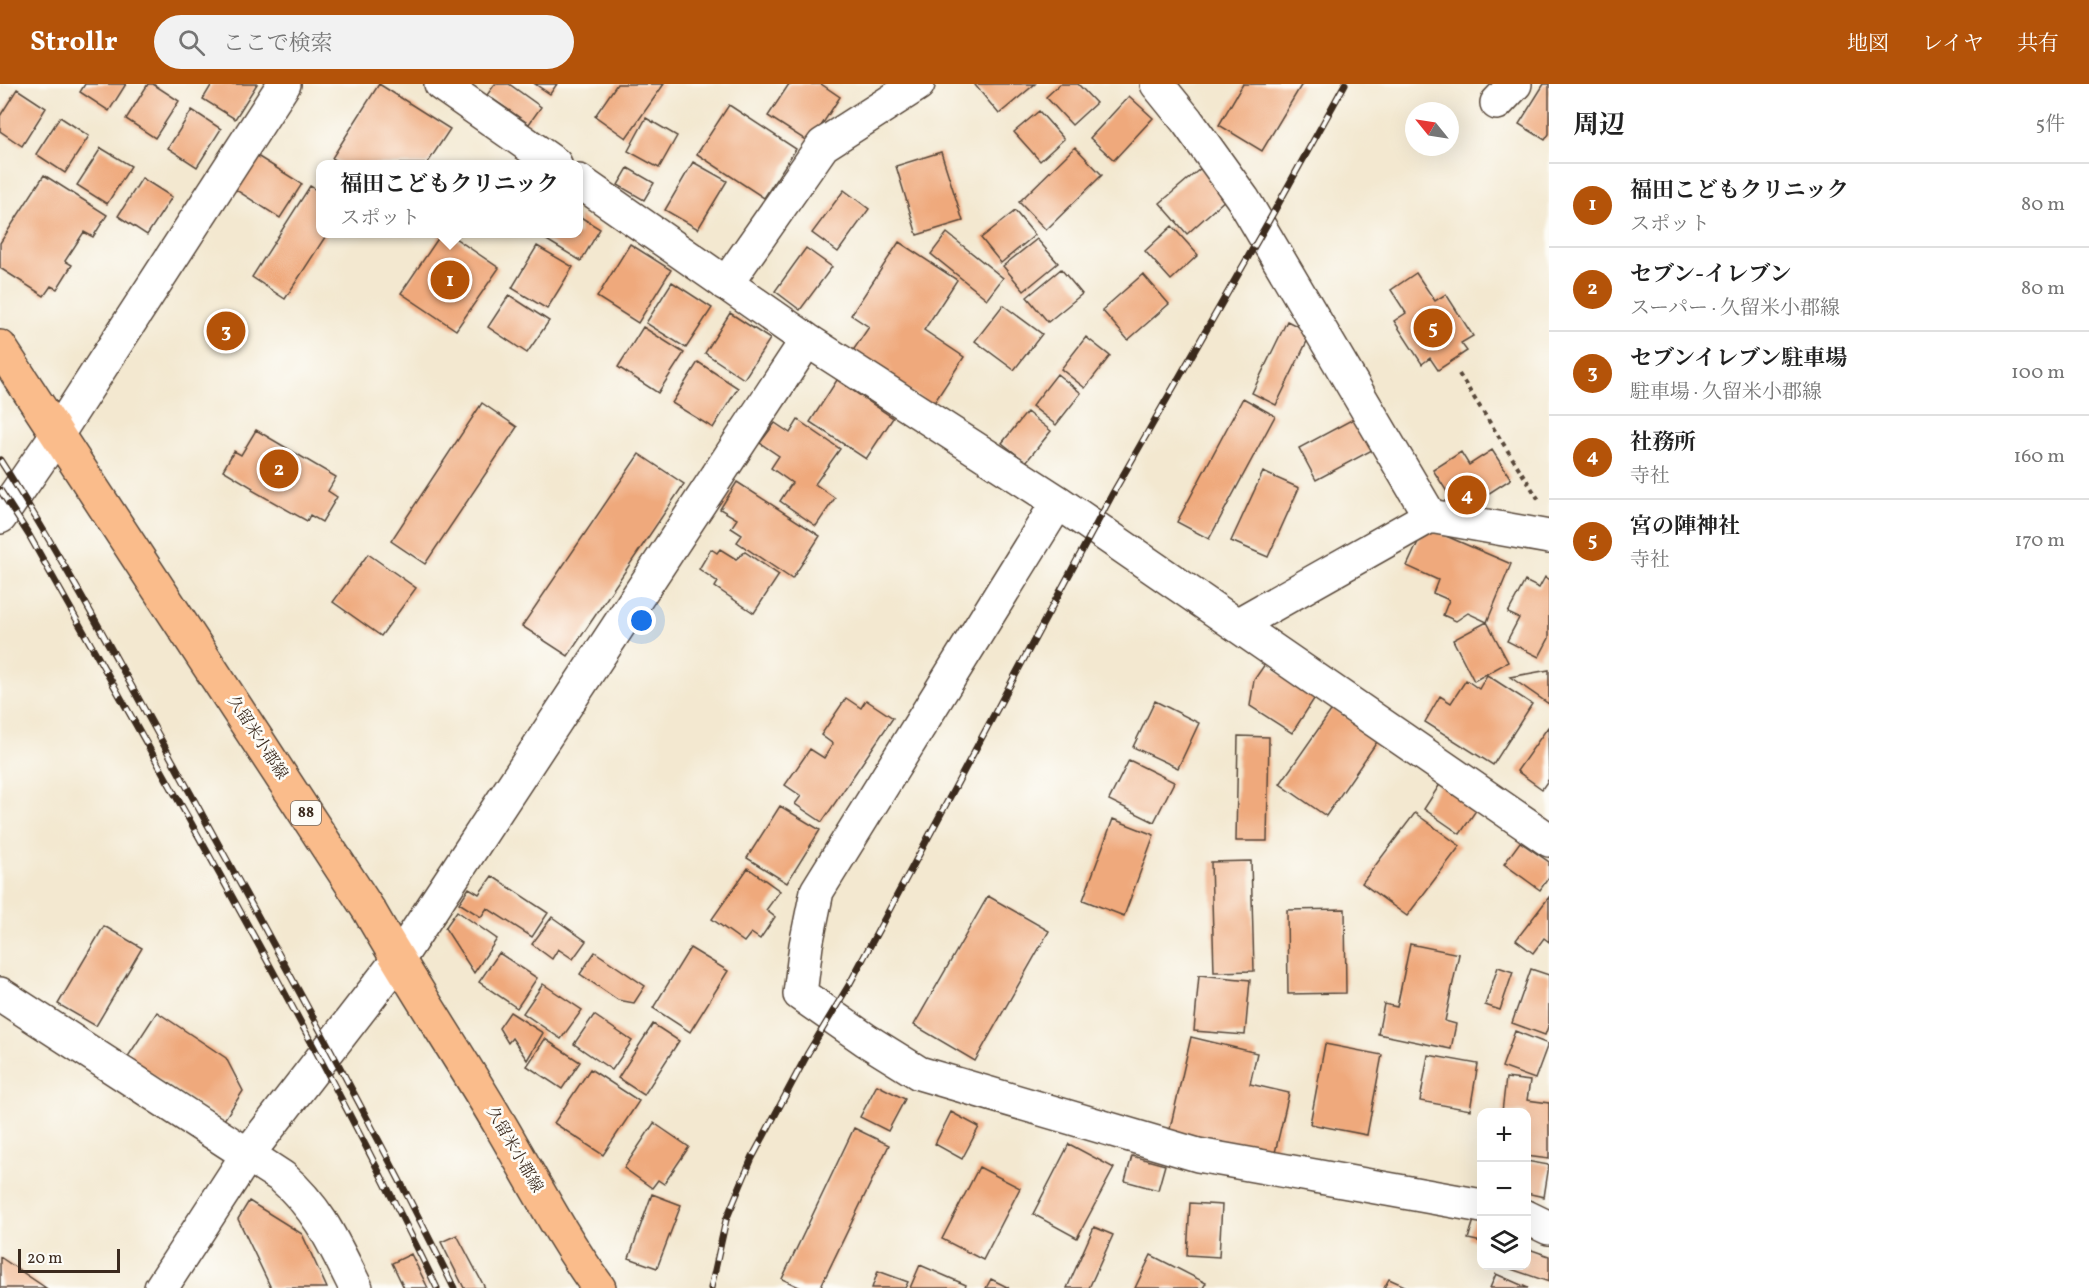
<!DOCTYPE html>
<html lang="ja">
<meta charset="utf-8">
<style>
body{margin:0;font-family:Vollkorn,"Noto Serif JP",serif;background:#f2f2f2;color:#222}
.controls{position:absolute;right:18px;bottom:18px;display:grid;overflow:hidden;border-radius:12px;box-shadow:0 6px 24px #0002}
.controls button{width:54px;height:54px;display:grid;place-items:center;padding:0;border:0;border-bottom:2px solid #e0e0e0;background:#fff;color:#222;font:30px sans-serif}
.compass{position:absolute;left:1405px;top:18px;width:54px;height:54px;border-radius:50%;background:#fff;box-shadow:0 6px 24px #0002;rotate:300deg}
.scale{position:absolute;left:18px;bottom:15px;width:102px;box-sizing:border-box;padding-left:6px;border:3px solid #3b2a1e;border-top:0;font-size:16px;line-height:21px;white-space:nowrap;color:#3b2a1e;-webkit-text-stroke:4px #fdfcf7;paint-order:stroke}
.you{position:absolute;left:642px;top:537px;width:21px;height:21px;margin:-15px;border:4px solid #fff;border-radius:50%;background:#1a73e8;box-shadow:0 0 0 9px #1a73e833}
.badge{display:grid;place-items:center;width:39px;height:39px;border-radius:50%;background:#b45309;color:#fff;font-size:20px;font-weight:700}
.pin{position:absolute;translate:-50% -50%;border:3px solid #fff;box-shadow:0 2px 6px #0006}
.popup{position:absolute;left:316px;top:76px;width:267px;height:78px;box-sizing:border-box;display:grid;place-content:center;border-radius:12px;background:#fff;filter:drop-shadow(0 2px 4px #0005);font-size:20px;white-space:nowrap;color:#767676}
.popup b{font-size:22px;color:#222}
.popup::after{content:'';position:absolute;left:50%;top:100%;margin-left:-12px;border:12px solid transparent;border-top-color:#fff}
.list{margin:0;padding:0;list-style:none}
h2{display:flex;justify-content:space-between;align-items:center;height:78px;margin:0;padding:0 24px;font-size:26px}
h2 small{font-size:20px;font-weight:400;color:#767676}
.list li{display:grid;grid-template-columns:39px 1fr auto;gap:18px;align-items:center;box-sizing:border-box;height:84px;padding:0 24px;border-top:2px solid #e0e0e0}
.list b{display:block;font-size:22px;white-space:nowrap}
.list p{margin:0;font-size:20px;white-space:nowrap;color:#767676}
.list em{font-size:20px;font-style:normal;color:#767676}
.icon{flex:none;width:33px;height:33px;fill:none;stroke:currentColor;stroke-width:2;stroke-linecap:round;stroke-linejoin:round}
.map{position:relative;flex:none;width:1549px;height:1204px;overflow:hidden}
header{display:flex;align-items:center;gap:36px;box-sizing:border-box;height:84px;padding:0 30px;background:#b45309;color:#fff}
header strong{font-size:28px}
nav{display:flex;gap:33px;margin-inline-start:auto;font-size:21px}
.search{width:420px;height:54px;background:#f2f2f2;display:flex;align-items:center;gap:15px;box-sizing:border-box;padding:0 21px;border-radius:33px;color:#767676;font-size:22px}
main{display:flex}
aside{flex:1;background:#fff}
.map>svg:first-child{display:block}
.building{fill:#efa97c}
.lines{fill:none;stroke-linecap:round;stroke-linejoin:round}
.minor-casing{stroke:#574639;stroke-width:36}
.major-casing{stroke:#574639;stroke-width:36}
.path{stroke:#574639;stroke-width:4;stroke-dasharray:4.5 4.5;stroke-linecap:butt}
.minor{stroke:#fff;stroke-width:33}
.major{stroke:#fabc8b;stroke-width:33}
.rail-casing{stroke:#3b2a1e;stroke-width:7}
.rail{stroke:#fdfcf7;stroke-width:4.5;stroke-dasharray:14;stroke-linecap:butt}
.labels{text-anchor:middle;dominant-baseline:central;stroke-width:5;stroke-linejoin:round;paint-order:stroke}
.shield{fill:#fdfcf7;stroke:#75695f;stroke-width:1.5}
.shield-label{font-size:15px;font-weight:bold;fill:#3b2a1e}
.street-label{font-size:16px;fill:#3b2a1e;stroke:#fdfcf7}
</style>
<header>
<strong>Strollr</strong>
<div class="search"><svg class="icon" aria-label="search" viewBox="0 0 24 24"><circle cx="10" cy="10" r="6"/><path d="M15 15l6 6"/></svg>ここで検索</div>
<nav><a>地図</a><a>レイヤ</a><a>共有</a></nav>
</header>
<main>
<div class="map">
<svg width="1549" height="1204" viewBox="0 0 1549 1204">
<rect width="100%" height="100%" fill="#fdfcf7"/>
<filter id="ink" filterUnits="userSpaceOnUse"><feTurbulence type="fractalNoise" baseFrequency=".0167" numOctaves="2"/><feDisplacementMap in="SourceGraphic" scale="12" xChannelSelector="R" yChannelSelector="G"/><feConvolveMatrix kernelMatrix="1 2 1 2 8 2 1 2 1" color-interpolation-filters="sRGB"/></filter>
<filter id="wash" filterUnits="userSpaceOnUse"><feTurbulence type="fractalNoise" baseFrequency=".008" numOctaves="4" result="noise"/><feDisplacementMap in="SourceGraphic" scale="24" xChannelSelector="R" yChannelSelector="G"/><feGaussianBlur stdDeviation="1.35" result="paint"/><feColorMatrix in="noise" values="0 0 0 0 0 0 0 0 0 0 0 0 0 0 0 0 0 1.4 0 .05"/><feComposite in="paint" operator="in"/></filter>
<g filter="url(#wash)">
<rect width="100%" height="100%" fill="#f3e8d0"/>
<g id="blocks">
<path class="building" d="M85,0H126L109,27L80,8Z
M148,0H153L179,17L155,54L126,35Z
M212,0H257L235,35L203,15Z
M379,0L450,45L427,80H342L332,74Z
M495,0H509L541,23L529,40L487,11Z
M535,0H557L550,10Z
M617,0H664L626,54L595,32Z
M789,0H821L840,13L810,59L768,32Z
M977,0H1035L999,30L975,1Z
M1060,0H1078L1096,19L1072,41L1046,13Z
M1243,0H1302L1262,67L1219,41Z
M1544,0H1549V50L1545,56L1519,40Z
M17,5L46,24L22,62L0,47V32Z
M1129,12L1153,34L1114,76L1090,54Z
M729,21L796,65L764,114L697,70Z
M192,26L221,45L197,83L168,64Z
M1039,27L1064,55L1040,77L1014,48Z
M60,33L89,52L65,89L36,70Z
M646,34L677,52L659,84L628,67Z
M1075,63L1102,91L1046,146L1019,118Z
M101,64L131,82L107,120L77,101Z
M941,68L963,137L917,151L896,82Z
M254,70L302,100L280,134L233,104Z
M693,78L727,97L698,145L665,126Z
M628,84L654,99L644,116L618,101Z
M1201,84L1227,114L1187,150L1160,119Z
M44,91L107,131L93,153L84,148L65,177L72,181L57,205L51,202L44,212L0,184V159Z
M142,94L172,113L147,151L118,132Z
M310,102L321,109V150H327L285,215L252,193Z
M844,106L869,125L838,168L812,149Z
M1015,127L1035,151L1001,179L981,154Z
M579,132L600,145L581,177L545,155L549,150H579Z
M1172,142L1198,171L1171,196L1145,167Z
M947,149L1003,194L987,215L931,170Z
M441,150H449L499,184L456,246L401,209Z
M1037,155L1058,179L1024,207L1003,182Z
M899,158L957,196L924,246L964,273L932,322L852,268L869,243L851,231Z
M630,160L671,186L638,239L597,213Z
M537,162L573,183L547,225L512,204Z
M806,164L832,183L800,226L775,207Z
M1061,185L1082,210L1048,238L1027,213Z
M1416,189L1435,217L1446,210L1473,252L1461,259L1467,267L1438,286L1430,274L1422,280L1394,237L1406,229L1391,206Z
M1143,190L1169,220L1128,256L1102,226Z
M672,198L712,224L686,264L646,239Z
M509,211L549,237L527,269L488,243Z
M1003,221L1042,250L1014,286L975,257Z
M730,229L770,255L744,295L705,269Z
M1287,237L1311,249L1276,321L1252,309Z
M643,243L684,269L658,309L618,283Z
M1086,253L1110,272L1085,304L1061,285Z
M698,278L738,304L713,344L672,319Z
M1057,290L1081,309L1056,341L1032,322Z
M837,296L893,334L866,375L810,338Z
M1243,314L1275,332L1209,455L1177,438Z
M482,319L517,343L425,480L391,457Z
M1027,328L1051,347L1026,378L1002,359Z
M1357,333L1374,365L1316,396L1299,364Z
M798,336L840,365L815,400L835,414L816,442L780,417L792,399L771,384L779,372L760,359L775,339L790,349Z
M256,346L336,393L328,407L337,413L322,438L310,431L307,437L252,406L253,404L223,386L234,367L241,371Z
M1492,366L1511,395L1460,428L1433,386L1461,368L1469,381Z
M639,370L684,400L568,572L522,542Z
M1263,388L1299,404L1268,473L1231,457Z
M737,398L820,452L792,495L737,458L742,451L731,444L737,435L720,425Z
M1425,443L1511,480L1487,538L1508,578L1474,597L1453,556L1487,538L1468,529L1456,537L1443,531L1449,516L1433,509L1438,496L1407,482Z
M711,465L717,469L720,465L736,475L745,468L779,491L754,529L715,503L718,498L699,485Z
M368,470L416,504L381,552L333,518Z
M1545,493L1549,496V554L1539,573L1507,557L1519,534L1508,529L1525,497L1539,504Z
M1265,580L1316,612L1292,649L1250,622L1254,596Z
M1549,586V620L1510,593Z
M1487,591L1532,620L1493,681L1425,638L1440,612L1451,619L1466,596L1479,605Z
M846,614L861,624L866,616L893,634L822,738L795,720L801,712L785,701L810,665L824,674L833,660L821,651Z
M1155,617L1199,639L1178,684L1133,663Z
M1333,624L1379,655L1326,732L1280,700Z
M1548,643L1549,695L1542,705L1517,687Z
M1238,652L1269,653L1267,757H1236Z
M1129,676L1174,698L1154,738L1109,716Z
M1442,697L1479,722L1460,750L1424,725Z
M780,722L820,746L787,799L747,774Z
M1415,729L1460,762L1407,832L1362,799Z
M1113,735L1154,751L1124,832L1083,816Z
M1520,758L1549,778V793L1540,806L1504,780Z
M1251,777L1254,887L1214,888L1211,778Z
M748,784L780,807L766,826L775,833L760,855L751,849L744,858L712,835Z
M492,792L548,829L532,853L487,824L481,833L459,819L469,804L479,810Z
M988,812L1049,847L975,977L914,941Z
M1549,813V858L1544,854L1533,869L1516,856Z
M1345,825L1346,909L1288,910L1287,826Z
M457,827L497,855L474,889L445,844Z
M552,833L586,857L573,875L558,865L552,875L532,860Z
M104,842L142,864L96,942L58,920Z
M1410,860L1459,870L1445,937L1456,940L1451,965L1378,950L1384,920L1397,923Z
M690,864L728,887L690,948L653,924Z
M595,868L645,902L634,919L618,916L580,890Z
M499,869L537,894L517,924L479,898Z
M1498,883L1513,888L1500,926L1485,921Z
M1531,885L1549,891V940L1545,951L1512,939Z
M1199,891L1250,896L1245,951L1194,947Z
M543,900L582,926L561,955L523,929Z
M157,928L226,974L243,1007L224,1036L127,974Z
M510,928L543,949L527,976L512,954L508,959L499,944Z
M594,931L632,957L612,986L574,960Z
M653,940L679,957L644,1011L618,994Z
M1515,947L1548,960L1535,995L1502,983Z
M1191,953L1257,969L1250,1000L1289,1009L1274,1073L1169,1049Z
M545,955L580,978L562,1005L527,982Z
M1325,960L1382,971L1367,1051L1310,1040Z
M1428,971L1478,980L1470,1026L1420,1017Z
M590,985L639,1017L603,1071L554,1039Z
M1506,994L1530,997L1527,1016L1549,1019V1075L1526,1072V1028H1502Z
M877,1001L905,1015L888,1047L860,1033Z
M951,1028L979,1043L962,1075L935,1060Z
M654,1039L689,1063L664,1100L658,1096L652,1104L624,1084Z
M854,1044L889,1061L820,1204H801L782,1195Z
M1069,1060L1114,1084L1077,1154L1033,1130Z
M1132,1072L1165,1081L1158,1106L1125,1097Z
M1526,1077L1549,1081L1544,1113L1526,1109Z
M979,1083L1020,1104L983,1176L942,1155Z
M652,1110L681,1121L657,1184L629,1174Z
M249,1117L302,1150L327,1204H271L238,1135Z
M1190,1119L1222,1121L1219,1173L1187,1171Z
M1474,1136L1482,1138V1158L1468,1155Z
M1094,1143L1113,1151L1089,1204H1067Z
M457,1151L485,1204H464L441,1158Z
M1526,1164L1549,1172V1198L1511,1185L1512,1182H1526Z
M411,1170L428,1204H404L392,1179Z
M1151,1171L1206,1199L1203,1204H1135Z
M0,1173L46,1204H0Z
M920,1181L966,1201L965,1204H910Z
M878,1187L908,1198L905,1204H872Z
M1496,1190L1528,1204H1490Z
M991,1195L1009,1204H986Z
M1389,1195L1409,1204H1384Z"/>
</g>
</g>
<g filter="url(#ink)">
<use href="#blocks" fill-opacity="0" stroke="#574639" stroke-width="1.5"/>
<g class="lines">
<defs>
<path id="minor" d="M441,0L555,80
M1157,0L1187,37L1243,115L1430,432
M1497,19L1515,0
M579,97L807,256L1058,418L1549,756
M726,200L823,61L918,0
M1058,418L817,807L806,861L800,910L866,956L919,989L1198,1071L1482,1122
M0,433L58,349L284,0
M1237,541L1430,432L1549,453
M0,910L282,1093C320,1126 334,1160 356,1204
M1526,1133L1549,1144
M161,1204L248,1070L398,876L807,256"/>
<path id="major" d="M0,263L370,828C411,900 457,968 499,1039C532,1095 561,1152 599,1204"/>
</defs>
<use href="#minor" class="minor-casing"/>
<use href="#major" class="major-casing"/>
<path class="path" d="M1459,290L1539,416"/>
<use href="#minor" class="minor"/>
<use href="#major" class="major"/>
<defs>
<path id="rail" d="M0,376C70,485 130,600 193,714C282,876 372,1038 454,1204
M0,406L29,451C169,700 312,947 437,1204
M711,1204L726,1136L752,1074L808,969L849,901L1113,409L1271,133L1345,0"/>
</defs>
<use href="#rail" class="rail-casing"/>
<use href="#rail" class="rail"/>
</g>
</g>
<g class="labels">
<rect class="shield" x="291" y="717" width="30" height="24" rx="4.5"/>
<g class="shield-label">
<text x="306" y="729">88</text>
</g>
<g class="street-label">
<text transform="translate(257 654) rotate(57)">久留米小郡線</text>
<text transform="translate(514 1066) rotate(60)">久留米小郡線</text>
</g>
</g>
</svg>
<div class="controls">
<button>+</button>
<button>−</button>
<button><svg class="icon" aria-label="layers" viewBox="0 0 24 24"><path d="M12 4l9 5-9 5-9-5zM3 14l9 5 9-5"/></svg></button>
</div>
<svg class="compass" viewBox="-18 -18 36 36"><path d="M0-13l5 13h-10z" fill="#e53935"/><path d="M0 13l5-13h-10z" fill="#767676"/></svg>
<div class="scale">20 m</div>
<div class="you"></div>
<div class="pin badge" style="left:450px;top:196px">1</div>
<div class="popup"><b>福田こどもクリニック</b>スポット</div>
<div class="pin badge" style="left:279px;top:385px">2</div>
<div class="pin badge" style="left:226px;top:247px">3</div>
<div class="pin badge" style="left:1467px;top:411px">4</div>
<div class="pin badge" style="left:1433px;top:244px">5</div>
</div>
<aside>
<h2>周辺<small>5件</small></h2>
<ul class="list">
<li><span class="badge">1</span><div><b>福田こどもクリニック</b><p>スポット</p></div><em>80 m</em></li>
<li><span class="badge">2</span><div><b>セブン-イレブン</b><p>スーパー · 久留米小郡線</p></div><em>80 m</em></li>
<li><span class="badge">3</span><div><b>セブンイレブン駐車場</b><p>駐車場 · 久留米小郡線</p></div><em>100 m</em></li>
<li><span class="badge">4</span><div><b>社務所</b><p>寺社</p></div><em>160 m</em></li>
<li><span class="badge">5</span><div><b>宮の陣神社</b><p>寺社</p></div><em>170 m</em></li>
</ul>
</aside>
</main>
